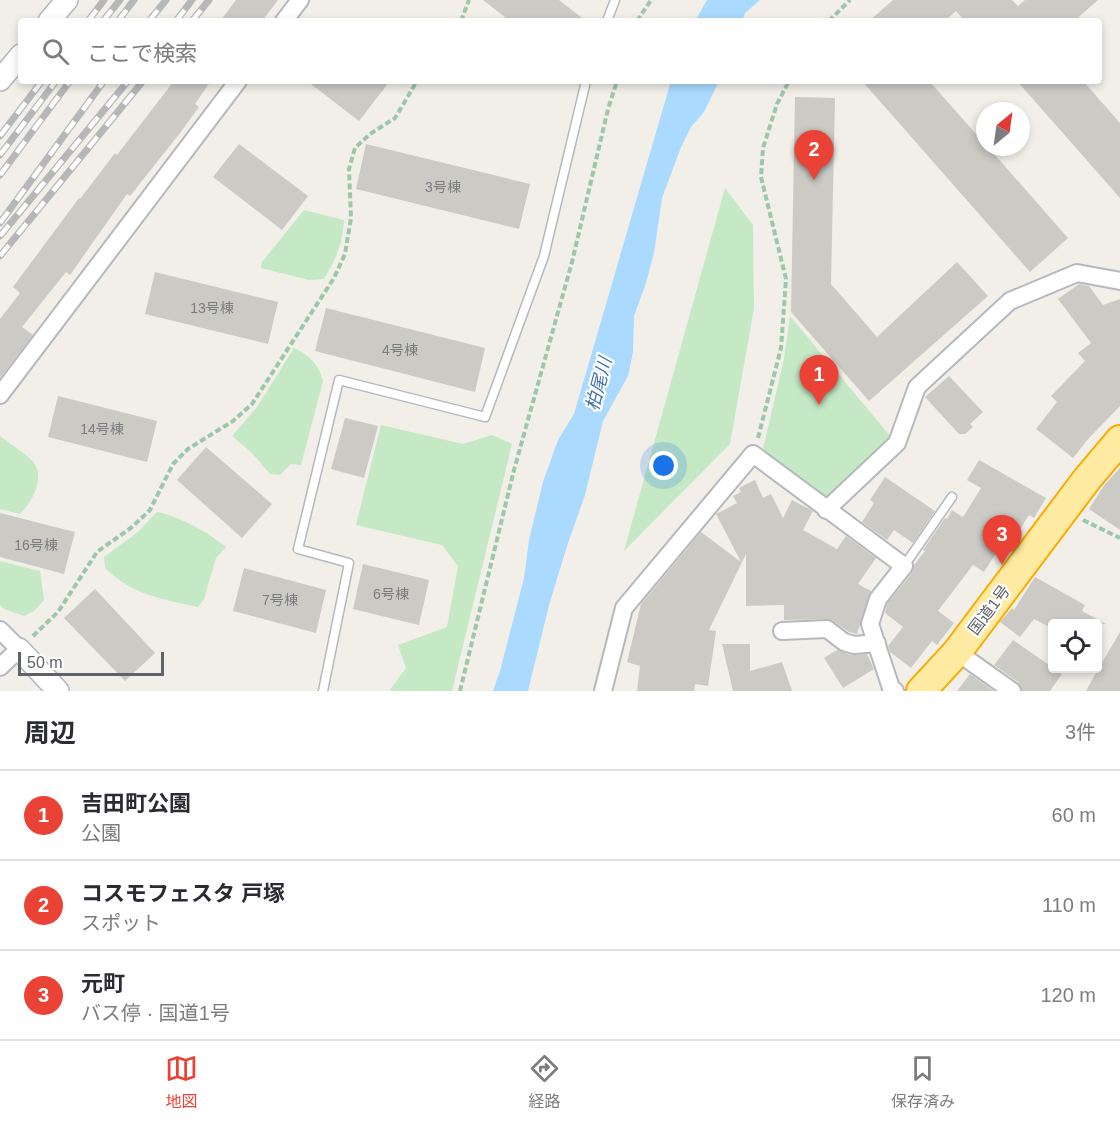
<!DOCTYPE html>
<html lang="ja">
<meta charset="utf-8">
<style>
body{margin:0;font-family:Arial,"Noto Sans JP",sans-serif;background:#f7f7f7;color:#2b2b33}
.controls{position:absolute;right:18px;bottom:18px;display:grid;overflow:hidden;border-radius:6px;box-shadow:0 3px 9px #0003}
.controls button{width:54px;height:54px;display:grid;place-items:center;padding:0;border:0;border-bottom:2px solid #e1e1e2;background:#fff;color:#2b2b33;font:30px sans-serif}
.compass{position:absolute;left:976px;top:102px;width:54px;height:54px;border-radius:50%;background:#fff;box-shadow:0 3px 9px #0003;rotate:29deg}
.scale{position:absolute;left:18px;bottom:15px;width:146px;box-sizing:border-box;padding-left:6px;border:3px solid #5f6368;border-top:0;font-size:16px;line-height:21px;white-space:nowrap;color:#5f6368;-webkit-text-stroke:4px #fff;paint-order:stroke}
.you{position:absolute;left:664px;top:466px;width:21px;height:21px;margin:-15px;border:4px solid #fff;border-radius:50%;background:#1a73e8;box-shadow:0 0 0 9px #1a73e833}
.badge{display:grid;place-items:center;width:39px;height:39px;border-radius:50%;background:#ea4335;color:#fff;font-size:20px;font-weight:700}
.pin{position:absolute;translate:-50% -50px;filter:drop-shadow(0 2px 3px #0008)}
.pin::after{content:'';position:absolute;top:32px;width:21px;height:18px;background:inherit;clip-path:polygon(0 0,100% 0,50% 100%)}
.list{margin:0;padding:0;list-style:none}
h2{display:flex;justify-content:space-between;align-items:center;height:78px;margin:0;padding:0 24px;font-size:26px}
h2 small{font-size:20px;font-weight:400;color:#7c7c81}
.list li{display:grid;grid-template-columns:39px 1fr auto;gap:18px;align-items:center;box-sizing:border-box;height:90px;padding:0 24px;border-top:2px solid #e1e1e2}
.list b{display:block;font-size:22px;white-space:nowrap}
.list p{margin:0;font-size:20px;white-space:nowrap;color:#7c7c81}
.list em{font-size:20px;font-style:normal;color:#7c7c81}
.icon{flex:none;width:33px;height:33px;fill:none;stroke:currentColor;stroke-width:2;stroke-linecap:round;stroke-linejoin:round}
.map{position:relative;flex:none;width:1120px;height:691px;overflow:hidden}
.search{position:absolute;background:#fff;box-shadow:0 3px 9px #0003;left:18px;right:18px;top:18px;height:66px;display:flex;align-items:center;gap:15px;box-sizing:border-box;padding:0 21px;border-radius:6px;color:#7c7c81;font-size:22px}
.sheet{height:348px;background:#fff}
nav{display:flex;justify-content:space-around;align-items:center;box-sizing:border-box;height:84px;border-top:2px solid #e1e1e2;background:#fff;font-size:16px;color:#7c7c81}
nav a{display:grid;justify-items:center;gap:3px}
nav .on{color:#ea4335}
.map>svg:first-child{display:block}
.green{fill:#c5e8c5}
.water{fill:#aadaff}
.building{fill:#cccac5}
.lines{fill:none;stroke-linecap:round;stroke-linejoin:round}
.service-casing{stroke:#b5b8bc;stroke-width:11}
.minor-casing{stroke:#b5b8bc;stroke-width:20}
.tertiary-casing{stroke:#b5b8bc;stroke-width:24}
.trunk-casing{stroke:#f9ab00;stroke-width:32}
.path{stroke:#9cc7a9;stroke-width:4;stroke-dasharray:6 3;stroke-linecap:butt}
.service{stroke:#fff;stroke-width:8}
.minor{stroke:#fff;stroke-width:16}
.tertiary{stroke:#fff;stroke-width:21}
.trunk{stroke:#feeaa1;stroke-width:28}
.rail-casing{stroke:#b6b7b8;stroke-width:7}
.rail{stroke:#fff;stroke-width:4.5;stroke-dasharray:14;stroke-linecap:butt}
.labels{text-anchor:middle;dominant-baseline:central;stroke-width:4.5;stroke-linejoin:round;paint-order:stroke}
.number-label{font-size:14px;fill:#7a7d7f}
.street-label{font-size:16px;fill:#5f6368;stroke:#fff}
.water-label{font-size:18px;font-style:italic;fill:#4174aa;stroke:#fff}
</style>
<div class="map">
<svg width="1120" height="691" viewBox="0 0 1120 691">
<rect width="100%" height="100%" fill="#f1efe8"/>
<path class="green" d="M725,188L753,225L754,308L730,444L624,551Z
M304,210L344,220C343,243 336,259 324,279L309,280L261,268L262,262Z
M790,316L891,437L824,501L763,449L784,359Z
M294,348C309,355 319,364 323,381L301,465L291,464L280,475L270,474L252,453L232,436L257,407Z
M381,425L463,444L492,435L512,444L452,691H389L406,668L398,645L447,627L458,566L442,545L356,525Z
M0,436C7,442 30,456 34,463C45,479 32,502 20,514L0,509Z
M157,512C180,517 208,532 226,547L216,558L204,599L198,607C162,599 132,595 105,568L104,557L138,532Z
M0,561L40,571L44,600L34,611L24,616L4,609L0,605Z"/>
<path class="water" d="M707,0H760L745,13L742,21H695Z
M671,81H719L704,112L691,127L681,147L662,198L654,253L646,283L634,316L633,352L628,376L603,421L585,495L567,546L549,605L528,691H493L500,671L524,578L529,540L543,482L558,440L574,414Z"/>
<path class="building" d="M236,0H278L262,21H220Z
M483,0H559L586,21H510Z
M893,0H1012L1018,6L1025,0H1098L1074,21H965L956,11L945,21H869Z
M174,81H211L195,104L199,107L180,133L130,196L127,194L70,275L66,272L22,327L33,335L0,378V319L20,293L13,287L79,198L80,199L115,153L117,155Z
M307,81H390L359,121Z
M862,81H929L985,144V147H988L1068,238L1030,272Z
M1017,81H1083L1120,123V198Z
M795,97L835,98L831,284L877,337L957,262L988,296L869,401L791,312Z
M239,144L308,196L282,230L213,177Z
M366,144L530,184L519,229L356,189Z
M155,272L278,302L268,344L145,314Z
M1079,284L1089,286L1103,305L1120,299V406L1089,438L1073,458L1036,429L1057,402L1051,396L1085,361L1078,353L1091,343L1058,299Z
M326,308L485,348L475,392L315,351Z
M949,376L983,412L970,424L973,427L965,434H959L925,397Z
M58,396L157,421L147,462L48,437Z
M345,418L378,426L364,478L331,469Z
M206,447L272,504L242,538L177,480Z
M979,460L1046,498L1034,518L1029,515L1008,548L1002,544L984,572L973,565L938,611L954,623L937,645L932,641L911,668L890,652L888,646L903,627L885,613L887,604L912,573L914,565L925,551L923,550L945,518L947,519L952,510L963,517L981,488L967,480Z
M1120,468V530L1089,509L1105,484Z
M885,477L935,511L913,543L894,530L887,540L862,522L874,503L870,500Z
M755,480L763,498L771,494L783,518L792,500L813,511L803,530L837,549L846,536L876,558L858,584L871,591L857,634L849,632L833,621L827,619L784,620V605L746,606V554L709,630L716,631L708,686L695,684L694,691H637L640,666L627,662L641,604L701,532L741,562L716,514L737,503L733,496L741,492L739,488Z
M0,513L75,532L64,574L0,557Z
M363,564L429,580L419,625L353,609Z
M244,568L326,590L316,633L233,611Z
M1035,577L1085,605L1082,611L1106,624H1053V629L1034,619L1020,637L1000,622L1012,608L1014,610Z
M95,589L155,653L125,681L64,618Z
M1120,632V691H1086L1098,669Z
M1013,640L1062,674L1050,691H1022L1018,682L994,665Z
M722,644H750V671L782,662L792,691H733Z
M837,650L851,655L867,654L874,669L843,688L824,658Z
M970,674L994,691H957Z"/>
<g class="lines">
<defs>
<path id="service" d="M607,21L615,0
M904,566L952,497
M323,691L349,563L298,549L339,380L485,417L544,256L586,81"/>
<path id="minor" d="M284,21L300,0
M0,395L238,81
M826,510L897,443L917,387L1010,301L1077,273L1120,281
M0,630L19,649L0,667
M782,631L827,629L844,642L854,645L877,643
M957,652L1012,691
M603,691L624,608L753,454L904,566L878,599L870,624L891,688L895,691"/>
<path id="tertiary" d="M49,21L67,0
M0,80L21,55
M19,649L58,691"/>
<path id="trunk" d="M921,691L957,652L1087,479L1120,440"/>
</defs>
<use href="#service" class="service-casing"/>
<use href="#minor" class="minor-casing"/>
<use href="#tertiary" class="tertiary-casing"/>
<use href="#trunk" class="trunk-casing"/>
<path class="path" d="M461,21L469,0
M637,21L651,0
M829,21L850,0
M758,438L781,348L786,279L761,177L763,148L777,104L789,81
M1083,520L1120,538
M33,636L58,612L97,552L132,527L150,510L173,464L188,449L233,421L252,404L334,278L345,254L351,218L349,169L355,148L370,134L395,118L417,81
M460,691L514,470L572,262L608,109L617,81"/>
<use href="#service" class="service"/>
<use href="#minor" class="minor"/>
<use href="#tertiary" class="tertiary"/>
<use href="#trunk" class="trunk"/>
<defs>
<path id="rail" d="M88,21L104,0
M103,21L120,0
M118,21L134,0
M149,21L166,0
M176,21L192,0
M192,21L209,0
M0,136L42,81
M0,155L56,81
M0,175L70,81
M0,223L104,81
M0,236L128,81
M0,256L143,81"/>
</defs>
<use href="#rail" class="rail-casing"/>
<use href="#rail" class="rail"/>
</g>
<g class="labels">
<g class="number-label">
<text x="443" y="187">3号棟</text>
<text x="212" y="308">13号棟</text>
<text x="400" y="350">4号棟</text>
<text x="102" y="429">14号棟</text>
<text x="36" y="545">16号棟</text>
<text x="391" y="594">6号棟</text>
<text x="280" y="600">7号棟</text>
</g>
<g class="street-label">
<text transform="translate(989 610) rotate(-53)">国道1号</text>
</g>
<g class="water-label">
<text transform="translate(599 384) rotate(-75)">柏尾川</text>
</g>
</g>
</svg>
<div class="controls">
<button><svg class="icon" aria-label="locate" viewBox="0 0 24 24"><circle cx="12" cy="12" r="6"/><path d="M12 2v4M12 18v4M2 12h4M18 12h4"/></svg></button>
</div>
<svg class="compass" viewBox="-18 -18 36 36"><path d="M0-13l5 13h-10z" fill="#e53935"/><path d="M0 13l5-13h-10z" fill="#7c7c81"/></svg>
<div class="scale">50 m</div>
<div class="you"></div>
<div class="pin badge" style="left:819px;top:405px">1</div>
<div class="pin badge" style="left:814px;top:180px">2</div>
<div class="pin badge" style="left:1002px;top:565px">3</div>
<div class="search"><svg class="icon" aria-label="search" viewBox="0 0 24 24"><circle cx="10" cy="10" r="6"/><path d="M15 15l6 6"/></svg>ここで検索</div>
</div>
<section class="sheet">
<h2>周辺<small>3件</small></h2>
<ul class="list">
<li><span class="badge">1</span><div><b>吉田町公園</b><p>公園</p></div><em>60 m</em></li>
<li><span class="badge">2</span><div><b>コスモフェスタ 戸塚</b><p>スポット</p></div><em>110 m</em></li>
<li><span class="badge">3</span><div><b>元町</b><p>バス停 · 国道1号</p></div><em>120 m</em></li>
</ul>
</section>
<nav>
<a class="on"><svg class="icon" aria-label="map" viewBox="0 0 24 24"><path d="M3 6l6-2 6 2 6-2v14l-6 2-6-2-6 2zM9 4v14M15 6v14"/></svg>地図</a>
<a><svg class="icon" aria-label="directions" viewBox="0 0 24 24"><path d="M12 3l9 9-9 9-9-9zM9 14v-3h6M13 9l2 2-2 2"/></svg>経路</a>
<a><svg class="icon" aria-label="saved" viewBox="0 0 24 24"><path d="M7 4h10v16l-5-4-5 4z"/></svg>保存済み</a>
</nav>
